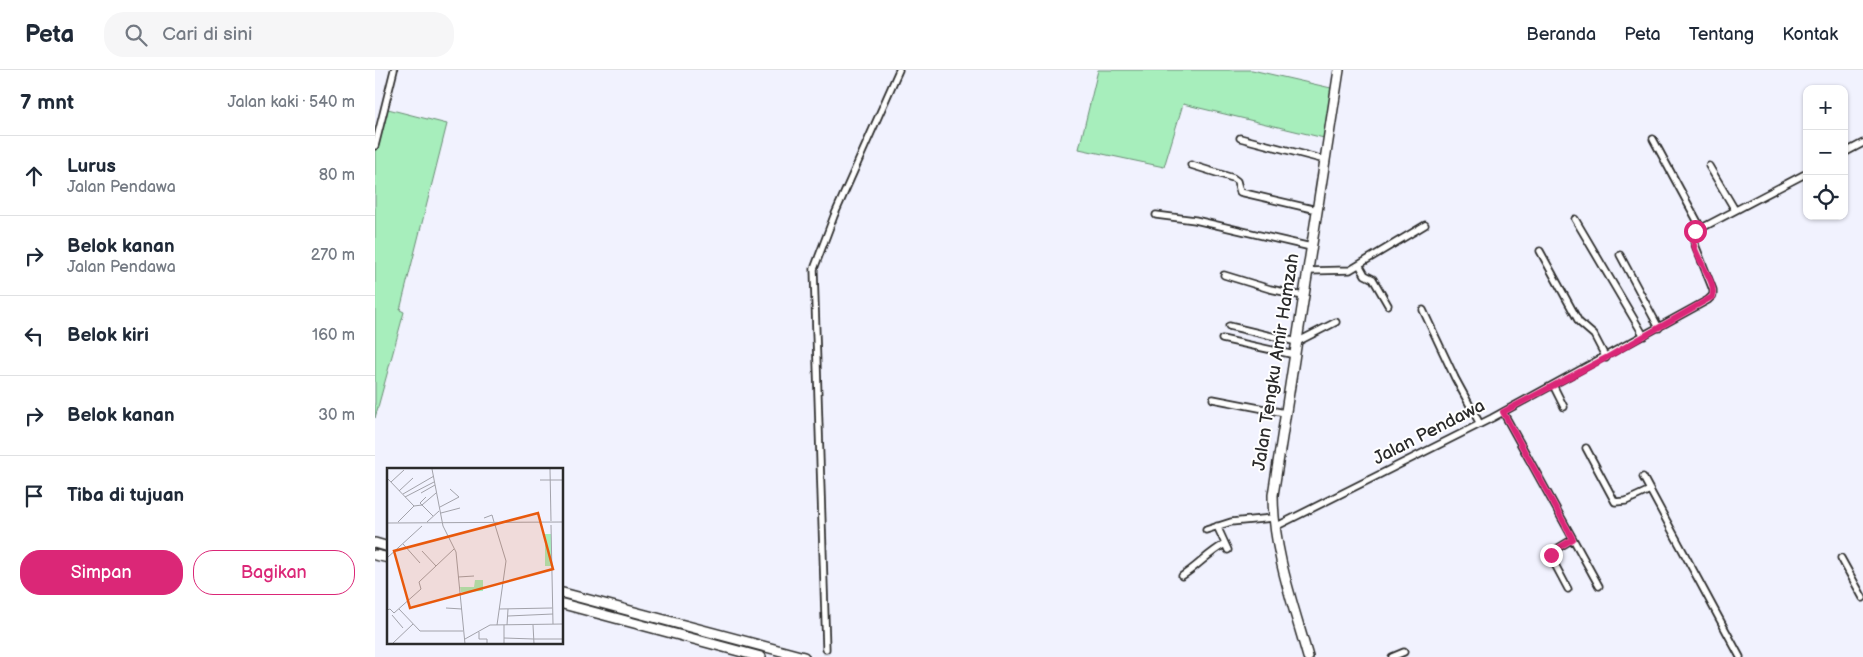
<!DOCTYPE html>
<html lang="id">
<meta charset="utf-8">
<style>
body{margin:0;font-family:"Balsamiq Sans",sans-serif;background:#f6f6f7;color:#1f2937}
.controls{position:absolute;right:15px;top:15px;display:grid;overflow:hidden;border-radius:10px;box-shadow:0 1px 4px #0004}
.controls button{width:45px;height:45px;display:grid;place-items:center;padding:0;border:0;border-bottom:1px solid #e0e1e3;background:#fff;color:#1f2937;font:25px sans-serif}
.stop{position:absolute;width:15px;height:15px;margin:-11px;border:4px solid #db2777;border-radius:50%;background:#fff}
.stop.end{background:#db2777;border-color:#fff;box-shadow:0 1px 5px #0008}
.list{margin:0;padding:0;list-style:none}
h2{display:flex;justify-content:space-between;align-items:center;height:65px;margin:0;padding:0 20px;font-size:21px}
h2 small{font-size:16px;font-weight:400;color:#747a83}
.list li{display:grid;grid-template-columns:32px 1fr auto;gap:15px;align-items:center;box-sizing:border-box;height:80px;padding:0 20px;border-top:1px solid #e0e1e3}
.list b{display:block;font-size:19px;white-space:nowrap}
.list p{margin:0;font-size:16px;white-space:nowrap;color:#747a83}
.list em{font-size:16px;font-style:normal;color:#747a83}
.actions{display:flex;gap:10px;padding:15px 20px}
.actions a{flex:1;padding:11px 0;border:1px solid #db2777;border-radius:20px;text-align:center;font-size:18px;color:#db2777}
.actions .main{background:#db2777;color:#fff}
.icon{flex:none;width:28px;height:28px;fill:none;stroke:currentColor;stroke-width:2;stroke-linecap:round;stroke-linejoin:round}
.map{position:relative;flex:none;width:1488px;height:587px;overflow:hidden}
header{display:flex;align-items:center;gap:30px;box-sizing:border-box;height:70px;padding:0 25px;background:#fff;border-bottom:1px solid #e0e1e3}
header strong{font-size:24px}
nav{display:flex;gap:28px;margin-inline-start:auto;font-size:18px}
.search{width:350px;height:45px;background:#f6f6f7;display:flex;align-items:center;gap:12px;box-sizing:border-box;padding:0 18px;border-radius:20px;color:#747a83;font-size:19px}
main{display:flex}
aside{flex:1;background:#fff}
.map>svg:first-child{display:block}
.green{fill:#a7eebc;stroke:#698c74}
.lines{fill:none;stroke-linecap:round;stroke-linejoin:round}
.minor-tunnel{stroke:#c9cad4;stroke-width:5.5;stroke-dasharray:5.5 3;stroke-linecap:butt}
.minor-casing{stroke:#2b2b2b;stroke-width:9}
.highway-casing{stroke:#2b2b2b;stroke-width:12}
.minor{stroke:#fff;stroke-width:5.5}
.highway{stroke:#fff;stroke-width:9}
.route{stroke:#db2777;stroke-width:6}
.labels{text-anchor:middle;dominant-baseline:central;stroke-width:4;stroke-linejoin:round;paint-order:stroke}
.street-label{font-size:18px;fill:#2b2b2b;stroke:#fff}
.inset-road{fill:none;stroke:#a2a2aa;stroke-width:1}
.view{fill:#e8590c;fill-opacity:0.15;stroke:#e8590c;stroke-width:2.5}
.inset-edge{fill:none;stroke:#2b2b2b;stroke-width:2.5}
</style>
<header>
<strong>Peta</strong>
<div class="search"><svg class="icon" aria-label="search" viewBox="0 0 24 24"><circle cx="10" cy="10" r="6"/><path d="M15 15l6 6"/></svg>Cari di sini</div>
<nav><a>Beranda</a><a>Peta</a><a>Tentang</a><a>Kontak</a></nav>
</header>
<main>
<aside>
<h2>7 mnt<small>Jalan kaki · 540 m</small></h2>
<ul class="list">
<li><svg class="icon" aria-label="ahead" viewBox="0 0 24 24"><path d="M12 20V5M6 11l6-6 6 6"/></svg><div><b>Lurus</b><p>Jalan Pendawa</p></div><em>80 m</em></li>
<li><svg class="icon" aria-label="right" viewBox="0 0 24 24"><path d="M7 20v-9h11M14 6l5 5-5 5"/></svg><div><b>Belok kanan</b><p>Jalan Pendawa</p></div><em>270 m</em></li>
<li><svg class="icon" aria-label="left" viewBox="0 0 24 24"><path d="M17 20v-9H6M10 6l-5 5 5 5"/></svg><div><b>Belok kiri</b></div><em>160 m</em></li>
<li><svg class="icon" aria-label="right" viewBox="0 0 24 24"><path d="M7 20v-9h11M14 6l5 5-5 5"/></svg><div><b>Belok kanan</b></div><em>30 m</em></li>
<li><svg class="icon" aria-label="arrive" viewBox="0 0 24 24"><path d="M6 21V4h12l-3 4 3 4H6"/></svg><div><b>Tiba di tujuan</b></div></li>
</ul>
<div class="actions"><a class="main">Simpan</a><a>Bagikan</a></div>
</aside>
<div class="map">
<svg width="1488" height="587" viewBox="0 0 1488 587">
<rect width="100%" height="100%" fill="#f1f2fe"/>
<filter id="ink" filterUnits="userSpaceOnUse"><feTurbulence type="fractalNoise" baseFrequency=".02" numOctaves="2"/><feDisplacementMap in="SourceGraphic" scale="10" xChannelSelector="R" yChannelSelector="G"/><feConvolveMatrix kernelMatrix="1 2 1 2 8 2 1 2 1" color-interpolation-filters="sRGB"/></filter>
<g filter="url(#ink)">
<path class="green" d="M723,0H877L956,18L949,68L808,34L789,97L704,79Z
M9,38L72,54L25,240L29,242L0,348V76Z"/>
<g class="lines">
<path class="minor-tunnel" d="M451,579V587"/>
<defs>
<path id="minor" d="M865,68L950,90
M1278,69L1326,158
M0,76L19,0
M1469,83L1488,73
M816,95L858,108L862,111L865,122L942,140
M1334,96L1360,140
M781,145L820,150L936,177
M1200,149L1269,266
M1165,181L1204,252L1219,265L1231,288
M1245,185L1284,258
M985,196L990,205L998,209L1013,235
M933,201L975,200L1050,155
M849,205L895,219L928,226
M1048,240L1080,308L1105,354
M854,256L922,272L961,252
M847,269L920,285
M1178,315L1189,337
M838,329L910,343
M1128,342L1224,516
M1211,378L1240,432L1251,431L1275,420
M1268,407L1365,587
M842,456L853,480
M900,457L1117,348L1333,230L1338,225V220L1319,172L1321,161L1432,103
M831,460L856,452L898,448
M1466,488L1488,528
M807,506C823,496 833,483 850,474
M1193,519L1176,487L1178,481L1198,469
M451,579L439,199L459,146L524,0
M1017,587L1029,582"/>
<path id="highway" d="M0,473L14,477
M0,485L14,488
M188,523L429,587
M188,534L386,587
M933,587C918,534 898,480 898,425L964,0"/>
</defs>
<use href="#minor" class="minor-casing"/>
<use href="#highway" class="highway-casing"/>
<use href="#minor" class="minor"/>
<use href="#highway" class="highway"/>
</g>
</g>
<g class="lines" filter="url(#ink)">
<path class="route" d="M1176,485L1178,481L1198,469L1128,342L1231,288L1337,227C1344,209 1310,180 1320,161"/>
</g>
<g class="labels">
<g class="street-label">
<text transform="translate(901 292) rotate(-81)">Jalan Tengku Amir Hamzah</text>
<text transform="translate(1054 362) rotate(-27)">Jalan Pendawa</text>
</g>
</g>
<g transform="translate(12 398)">
<rect width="176" height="176" fill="#f1f2fe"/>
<path d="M158,66H164L165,98H158ZM88,112H96V123L74,124L73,119H87Z" fill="#a7eebc"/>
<path class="inset-road" d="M45,1L56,58L69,84L78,176M163,1L164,53M0,10L27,38L35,37L49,25M153,12H176M4,14L17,2M12,23L26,10M34,25L48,17M16,26L47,8M18,29L47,14M39,29L33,35L46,48M53,39L72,29L63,21M54,45L73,40M97,50L105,47L107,54M11,54L27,38M40,54L52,43M0,55L176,54M108,57L119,93L110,157M164,57L166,156M16,76L33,95M35,83L49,98M0,90L35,58M71,109L87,108M59,140L75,141M12,141L33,163H76M112,141L165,140M0,142L3,141L7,145L34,121L32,114L67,81M5,147L16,160M121,148L166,146M120,157L121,141M146,157L147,176M92,164V171H100V176M117,170L147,171M78,171L103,157L176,156M147,171H176M5,176L26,156M117,176V157"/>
<path class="view" d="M151,45L166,101L23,140L7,83Z"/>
<rect width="176" height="176" class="inset-edge"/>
</g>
</svg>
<div class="controls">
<button>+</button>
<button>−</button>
<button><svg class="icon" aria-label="locate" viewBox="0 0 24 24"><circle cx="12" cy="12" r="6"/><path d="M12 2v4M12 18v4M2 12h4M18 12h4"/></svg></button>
</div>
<div class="stop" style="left:1320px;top:161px"></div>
<div class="stop end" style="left:1176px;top:485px"></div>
</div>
</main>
